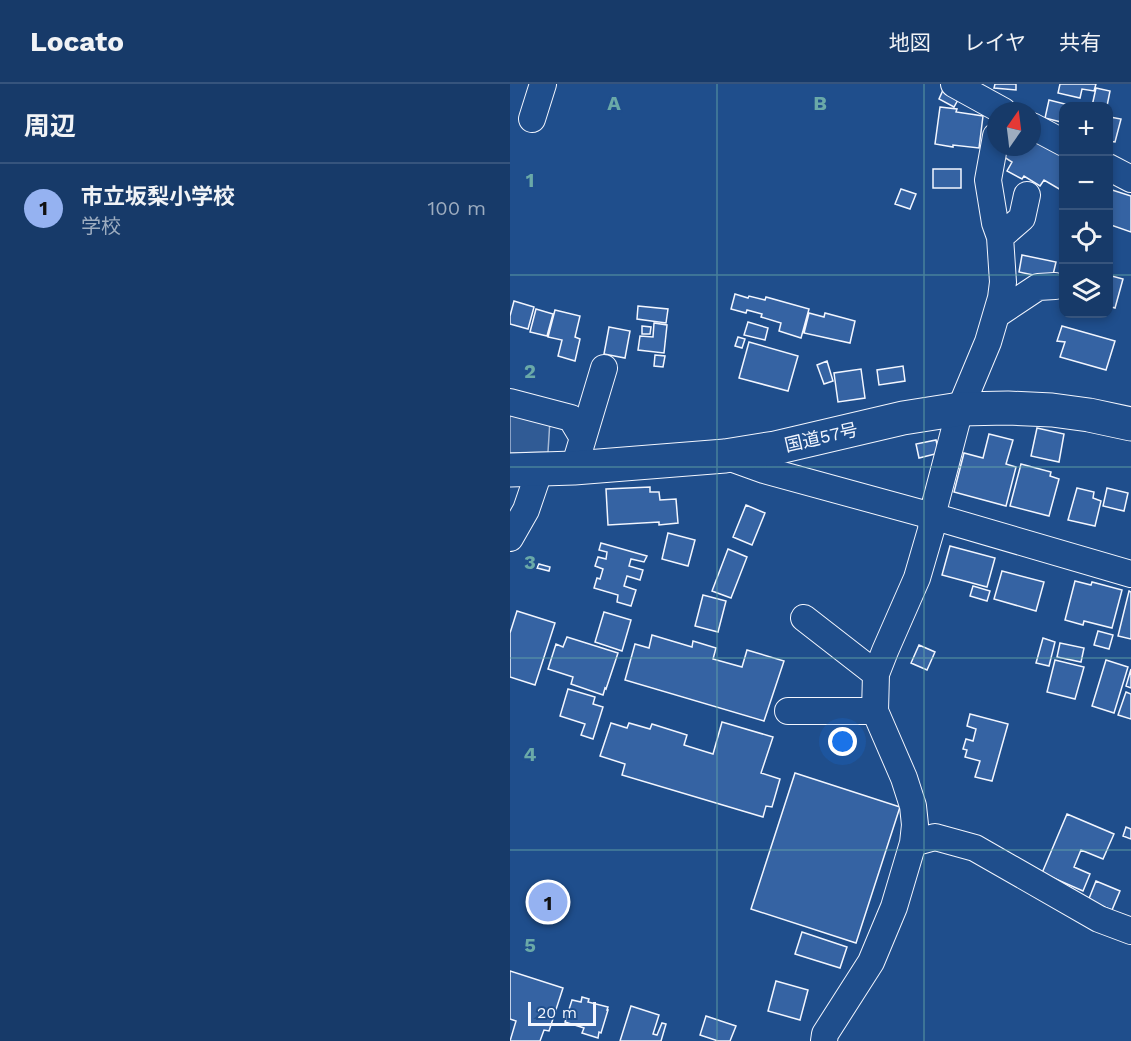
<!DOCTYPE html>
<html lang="ja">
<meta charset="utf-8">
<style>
body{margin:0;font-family:"Work Sans","Noto Sans JP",sans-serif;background:#20416f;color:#f1f3f6}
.controls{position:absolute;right:18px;top:18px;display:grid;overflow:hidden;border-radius:12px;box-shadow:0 3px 9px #0003}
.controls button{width:54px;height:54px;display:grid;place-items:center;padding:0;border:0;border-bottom:2px solid #36547d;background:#173a69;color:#f1f3f6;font:30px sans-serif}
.compass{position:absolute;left:477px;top:18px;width:54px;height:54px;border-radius:50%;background:#173a69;box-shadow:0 3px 9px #0003;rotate:14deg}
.scale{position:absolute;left:18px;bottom:15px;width:68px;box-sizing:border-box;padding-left:6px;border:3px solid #f2f6ff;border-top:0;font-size:16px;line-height:21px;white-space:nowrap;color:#f2f6ff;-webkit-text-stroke:4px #1f4e8c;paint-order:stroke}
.you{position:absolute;left:333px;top:658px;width:21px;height:21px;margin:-15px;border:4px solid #fff;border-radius:50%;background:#1a73e8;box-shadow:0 0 0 9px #1a73e833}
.badge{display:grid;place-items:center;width:39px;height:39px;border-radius:50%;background:#95b2f1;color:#111;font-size:20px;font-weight:700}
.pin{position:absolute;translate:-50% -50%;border:3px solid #fff;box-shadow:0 2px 6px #0006}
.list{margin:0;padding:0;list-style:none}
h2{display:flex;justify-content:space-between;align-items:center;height:78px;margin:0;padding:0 24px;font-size:26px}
h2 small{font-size:20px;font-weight:400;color:#9eadc0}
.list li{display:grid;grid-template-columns:39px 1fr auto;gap:18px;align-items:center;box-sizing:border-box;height:90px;padding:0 24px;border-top:2px solid #36547d}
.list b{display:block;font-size:22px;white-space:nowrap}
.list p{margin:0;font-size:20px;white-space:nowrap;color:#9eadc0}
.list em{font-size:20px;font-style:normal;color:#9eadc0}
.icon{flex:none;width:33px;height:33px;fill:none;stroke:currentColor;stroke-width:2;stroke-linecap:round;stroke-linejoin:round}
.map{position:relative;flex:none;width:621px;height:957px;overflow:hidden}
header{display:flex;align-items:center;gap:36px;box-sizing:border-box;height:84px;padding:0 30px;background:#173a69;border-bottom:2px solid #36547d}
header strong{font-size:28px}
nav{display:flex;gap:33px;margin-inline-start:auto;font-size:21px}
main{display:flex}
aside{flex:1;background:#173a69}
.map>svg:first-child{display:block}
.built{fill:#305b95;stroke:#a8bbd7;stroke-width:1.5}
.building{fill:#3563a3;stroke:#f2f6ff;stroke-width:1.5}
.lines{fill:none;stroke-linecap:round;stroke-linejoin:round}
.minor-casing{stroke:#f2f6ff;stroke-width:28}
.highway-casing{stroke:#f2f6ff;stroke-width:35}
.minor{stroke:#1f4e8c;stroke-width:26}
.highway{stroke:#1f4e8c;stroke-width:33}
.grid{fill:none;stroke:#6aa9a8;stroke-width:1.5;stroke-opacity:0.55}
.labels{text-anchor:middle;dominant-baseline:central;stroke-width:4.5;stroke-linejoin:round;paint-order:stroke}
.street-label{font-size:18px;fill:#f2f6ff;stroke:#1f4e8c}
.grid-label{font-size:20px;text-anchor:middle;font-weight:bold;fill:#6aa9a8;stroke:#1f4e8c;stroke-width:4.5;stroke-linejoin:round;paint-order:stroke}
</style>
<header>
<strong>Locato</strong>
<nav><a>地図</a><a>レイヤ</a><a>共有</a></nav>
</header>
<main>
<aside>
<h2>周辺<small></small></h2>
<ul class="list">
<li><span class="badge">1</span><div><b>市立坂梨小学校</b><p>学校</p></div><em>100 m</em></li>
</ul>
</aside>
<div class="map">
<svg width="621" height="957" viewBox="0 0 621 957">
<rect width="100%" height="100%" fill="#1f4e8c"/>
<path class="built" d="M0,326L40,336L38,368L0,369Z"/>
<path class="building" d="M485,0H506V6L484,4Z
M550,0H586L584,7L572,5L570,14L548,9Z
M586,4L600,7L597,22H582Z
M433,6L449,14L444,23L429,15Z
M539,16L555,20L551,38L535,34Z
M430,23L447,25L446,28L473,32L469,64L443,61V63L425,60Z
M600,33L611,35L605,58L598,57V40Z
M522,54L554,72V103L551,106L534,96L530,102L514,92L512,95L497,87L502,78L494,73L499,63H522Z
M423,85H451V104H423Z
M391,105L406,110L400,125L385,120Z
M599,105L621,112V148L598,140Z
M512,171L546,178L542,195L509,188Z
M598,191L613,195L605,224L598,222Z
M225,210L238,214L239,212L255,216L256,213L299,225L291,254L269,247L271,239L251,233L252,230L237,226L236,229L221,225Z
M4,217L24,223L18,245L0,240V232Z
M128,222L158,225L156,239L127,235Z
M26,225L43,230L37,252L20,248Z
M45,226L70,232L65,253L70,255L65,277L48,272L52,256L38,253Z
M299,229L314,233L315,229L345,237L340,259L294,249Z
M238,238L258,244L255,256L234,251Z
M144,239L157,241L154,269L128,266L130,252L143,253Z
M132,242L141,243L140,250H132Z
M552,242L605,257L596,286L550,273L555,258L547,257Z
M99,243L120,247L115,274L94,270Z
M228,253L235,255L232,264L225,262Z
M239,258L288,272L278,307L229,294Z
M145,271L155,272L153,283L144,282Z
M317,277L323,297L314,300L307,281Z
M393,282L395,297L369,301L367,286Z
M351,285L355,314L328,318L324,289Z
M527,344L554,350L549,378L521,372Z
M479,350L503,356L496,380L506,383L496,422L444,408L454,369L473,374Z
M426,356L429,369L409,374L406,360Z
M511,380L541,388L540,392L549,395L539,432L500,422Z
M140,403V408H149L150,416L166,415L168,439L149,441V438L98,441L96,405Z
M567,404L584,408L583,414L591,417L585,442L558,436Z
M597,404L618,409L614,427L593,422Z
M236,421L255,429L242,461L223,453Z
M158,449L185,456L178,482L152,475Z
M91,459L137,472L134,478L121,475L119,482L133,486L130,496L117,492L114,502L126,506L121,522L107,518L108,511L84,504L87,494L90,495L93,485L85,482L88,473L96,475L97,468L89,466Z
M440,462L485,474L477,503L432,491Z
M218,465L237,473L221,514L202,507Z
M29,480L40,483L39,487L27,484Z
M492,487L534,498L526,527L484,515Z
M565,497L581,501L582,498L612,506L602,544L574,537L573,541L555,536Z
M463,502L480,507L477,517L460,512Z
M619,507L621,508V555L608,552Z
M193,511L216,517L208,548L185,542Z
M7,527L45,539L25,601L0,593V549Z
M94,528L121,536L112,567L85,558Z
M588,547L603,551L599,565L584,561Z
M142,551L182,563L183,557L206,564L203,575L232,583L237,566L274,577L254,637L115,596L125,560L139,564Z
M57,553L108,569L96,605L95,604L93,611L61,600L63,593L38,585L46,560L53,563Z
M533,554L545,558L539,582L526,579Z
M550,559L574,564L571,578L547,573Z
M409,561L425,568L417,586L401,579Z
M545,576L574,583L565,615L537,608Z
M596,576L618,583L604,629L582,622Z
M621,585V604L616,602Z
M58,605L85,613L83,620L93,623L83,655L71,651L75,640L50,632Z
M616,608L621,610V635L608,631Z
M460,630L498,640L482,697L465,693L470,677L455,673L457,666L453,665L456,655L463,657L466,645L457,642Z
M212,638L263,653L251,689L270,695L262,723L256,722L253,733L112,691L115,680L90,672L101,639L117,644L119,639L140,645L142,640L177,651L174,661L203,670Z
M285,689L390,723L346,859L241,825Z
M557,730L604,750L593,775L571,766L564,783L580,790L573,807L532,789Z
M616,743L621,745V755L613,752Z
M586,797L610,807L602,826L578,817Z
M292,848L337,863L330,884L285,870Z
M0,887L53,904L39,947L34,946L30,957H0L6,937L0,935Z
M266,897L298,906L290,936L258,927Z
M72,913L79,915L78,918L98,923L97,926H98L91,949L89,948L88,954L72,949L74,944L55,938L62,916L71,918Z
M121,922L149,931L143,950L147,951L152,939L156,940L151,957H110Z
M196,932L226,942L220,957H208L190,951Z"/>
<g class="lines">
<defs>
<path id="minor" d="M444,0L493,27
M22,35L33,0
M522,42L554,59
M598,83L621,95
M490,153L512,134L517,111
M486,231L528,203L545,202
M0,318L61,334L73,354
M215,372L254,386L422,432L621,490
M64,384L94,284
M0,454L16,426L30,385
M294,534L366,590
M278,627H365
M403,759L425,753L465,764L589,835L621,847
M314,957L315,950L361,878L384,823L403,759L405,741L403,722L394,694L365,627L366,590L375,567L407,494L421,446L422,432L450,325L478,258L491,214L493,198L490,153L485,139L478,96L486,52"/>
<path id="highway" d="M0,386L64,384L215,372L265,364L393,334L450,325L498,324L542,326L579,331L621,340"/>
</defs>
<use href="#minor" class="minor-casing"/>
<use href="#highway" class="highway-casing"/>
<use href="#minor" class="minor"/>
<use href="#highway" class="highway"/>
</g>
<path class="grid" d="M207,0V957M414,0V957M0,191H554M598,191H621M0,383H621M0,574H621M0,766H621"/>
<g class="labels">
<g class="street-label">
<text transform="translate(311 353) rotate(-13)">国道57号</text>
</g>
</g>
<g class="grid-label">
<text x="104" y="26">A</text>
<text x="310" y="26">B</text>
<text x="20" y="103">1</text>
<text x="20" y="294">2</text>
<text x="20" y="485">3</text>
<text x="20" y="677">4</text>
<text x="20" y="868">5</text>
</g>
</svg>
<div class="controls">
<button>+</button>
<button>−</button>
<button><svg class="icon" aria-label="locate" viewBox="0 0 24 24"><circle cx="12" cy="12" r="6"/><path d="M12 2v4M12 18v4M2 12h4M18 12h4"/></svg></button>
<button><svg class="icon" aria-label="layers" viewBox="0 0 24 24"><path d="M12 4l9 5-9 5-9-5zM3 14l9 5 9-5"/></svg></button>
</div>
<svg class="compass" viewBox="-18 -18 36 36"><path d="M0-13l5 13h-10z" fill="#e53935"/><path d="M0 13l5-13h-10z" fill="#9eadc0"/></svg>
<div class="scale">20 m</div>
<div class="you"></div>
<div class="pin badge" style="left:38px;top:818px">1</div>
</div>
</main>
